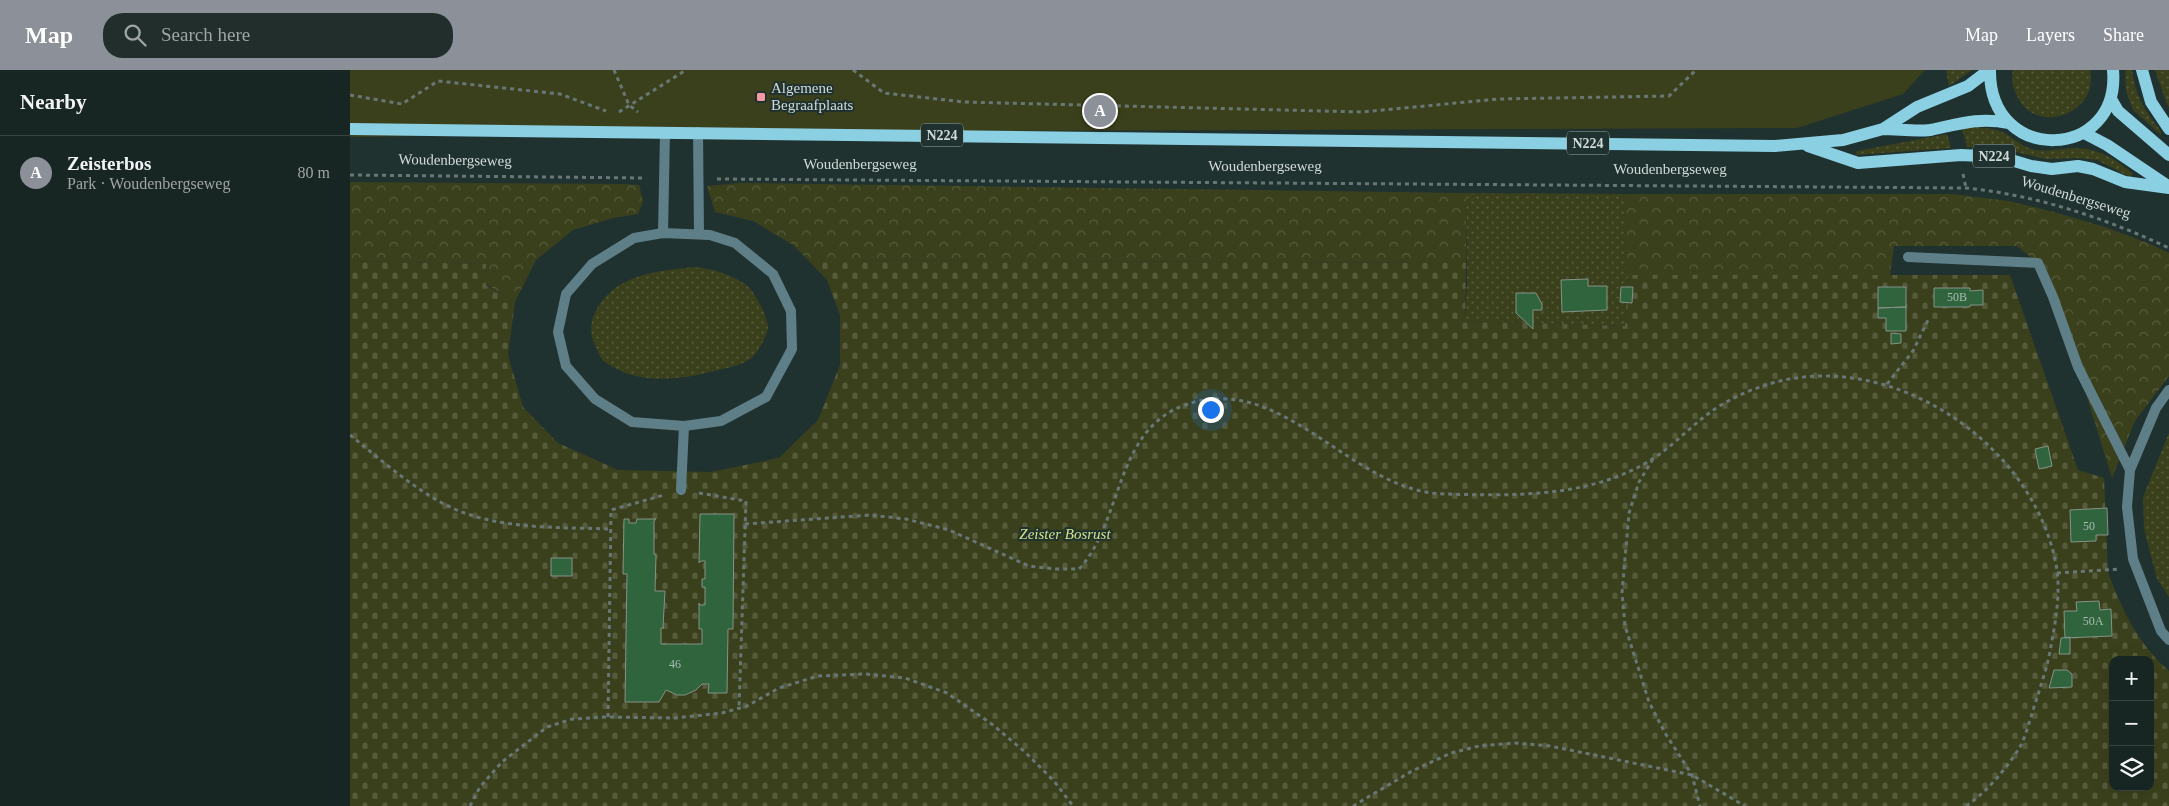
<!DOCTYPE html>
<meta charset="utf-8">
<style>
body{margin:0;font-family:"Times New Roman",serif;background:#212e2b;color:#f1f3f6}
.controls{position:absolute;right:15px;bottom:15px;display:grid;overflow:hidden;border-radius:10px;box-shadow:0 5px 20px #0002}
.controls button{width:45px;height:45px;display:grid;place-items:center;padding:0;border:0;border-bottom:1px solid #364341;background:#182623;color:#f1f3f6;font:25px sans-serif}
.you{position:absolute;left:860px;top:339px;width:18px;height:18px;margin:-12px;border:4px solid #fff;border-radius:50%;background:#1a73e8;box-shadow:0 0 0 8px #1a73e833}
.badge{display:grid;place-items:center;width:32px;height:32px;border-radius:50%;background:#8c9099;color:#fff;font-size:16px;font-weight:700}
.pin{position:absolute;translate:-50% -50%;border:2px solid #fff;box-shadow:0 1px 5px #0006}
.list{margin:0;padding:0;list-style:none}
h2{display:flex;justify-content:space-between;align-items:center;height:65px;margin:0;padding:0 20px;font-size:21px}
h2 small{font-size:16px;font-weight:400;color:#9fa5a6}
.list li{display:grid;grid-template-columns:32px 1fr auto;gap:15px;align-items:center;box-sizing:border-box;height:75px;padding:0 20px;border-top:1px solid #364341}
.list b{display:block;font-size:19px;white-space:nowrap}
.list p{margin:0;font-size:16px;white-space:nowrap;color:#9fa5a6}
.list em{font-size:16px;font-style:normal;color:#9fa5a6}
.icon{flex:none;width:28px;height:28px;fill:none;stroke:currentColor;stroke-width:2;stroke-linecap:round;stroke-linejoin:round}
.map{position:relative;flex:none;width:1819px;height:736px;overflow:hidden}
header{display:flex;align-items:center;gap:30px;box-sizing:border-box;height:70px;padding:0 25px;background:#8c9099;color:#fff}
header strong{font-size:24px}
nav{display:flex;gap:28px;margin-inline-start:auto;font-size:18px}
.search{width:350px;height:45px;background:#212e2b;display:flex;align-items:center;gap:12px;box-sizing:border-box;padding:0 18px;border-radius:20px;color:#9fa5a6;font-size:19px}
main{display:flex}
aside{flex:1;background:#182623}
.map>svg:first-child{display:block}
.grass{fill:url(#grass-dots)}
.forest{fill:url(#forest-crowns)}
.cemetery{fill:url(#cemetery-stones);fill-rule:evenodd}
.park{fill:#3b401c}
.building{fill:#30643c;stroke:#859387}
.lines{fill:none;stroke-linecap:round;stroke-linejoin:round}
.path{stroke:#687775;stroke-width:3;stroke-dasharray:4 4;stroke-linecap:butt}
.service{stroke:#5f7f88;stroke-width:10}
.primary{stroke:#8bcfe2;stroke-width:12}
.poi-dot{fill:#f49aa2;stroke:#20322f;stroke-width:2}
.labels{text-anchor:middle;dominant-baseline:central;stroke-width:4;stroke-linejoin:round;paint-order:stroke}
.number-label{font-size:12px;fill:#a8bdb2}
.shield{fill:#20322f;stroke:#9ba8a6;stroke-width:1}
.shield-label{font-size:14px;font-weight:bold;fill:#d0dbd9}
.poi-label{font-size:15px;fill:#d0dbd9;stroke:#20322f;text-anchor:start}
.street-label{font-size:15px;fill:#d0dbd9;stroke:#20322f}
.park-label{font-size:15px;font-style:italic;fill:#d5e287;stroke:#20322f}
</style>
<header>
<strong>Map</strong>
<div class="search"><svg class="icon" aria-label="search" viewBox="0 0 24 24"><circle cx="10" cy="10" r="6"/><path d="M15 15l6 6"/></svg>Search here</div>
<nav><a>Map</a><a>Layers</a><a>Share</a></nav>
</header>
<main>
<aside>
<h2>Nearby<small></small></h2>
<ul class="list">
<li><span class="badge">A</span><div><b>Zeisterbos</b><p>Park · Woudenbergseweg</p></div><em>80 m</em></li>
</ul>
</aside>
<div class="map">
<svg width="1819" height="736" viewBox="0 0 1819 736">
<defs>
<pattern id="grass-dots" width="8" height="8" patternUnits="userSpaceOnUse" patternTransform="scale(1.25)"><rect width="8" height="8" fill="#3b401c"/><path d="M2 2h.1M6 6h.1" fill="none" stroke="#565b3c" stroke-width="1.8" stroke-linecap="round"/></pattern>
<pattern id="forest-crowns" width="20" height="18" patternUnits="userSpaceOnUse" patternTransform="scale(1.25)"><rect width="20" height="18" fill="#3b401c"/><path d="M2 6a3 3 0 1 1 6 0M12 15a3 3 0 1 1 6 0" fill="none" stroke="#565b3c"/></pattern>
<pattern id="cemetery-stones" width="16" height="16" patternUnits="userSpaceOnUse" patternTransform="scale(1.25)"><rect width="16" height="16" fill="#3b401c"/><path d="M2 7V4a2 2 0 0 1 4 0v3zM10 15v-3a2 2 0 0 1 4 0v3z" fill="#565b3c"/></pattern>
</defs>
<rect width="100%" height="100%" fill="#20322f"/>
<path class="grass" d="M1596,0H1622L1599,16Z
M1663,0H1740C1750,43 1686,67 1667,26C1663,18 1661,9 1663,0Z
M1775,0H1782C1785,25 1795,42 1811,61V65L1783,40L1776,21Z
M1805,0H1819V37L1817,34Z
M1626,57C1634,58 1644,58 1652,62C1663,67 1670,76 1682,79C1697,83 1710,78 1724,78C1748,78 1766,89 1783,104L1780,107L1747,90L1729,88L1695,89L1646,77H1617L1612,59Z
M1597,64L1601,78L1505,85L1507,81Z
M1116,123L1275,124V169L1278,205L1275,256L1115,251L1117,211Z
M345,197C362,199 381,204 395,214C404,220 417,245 418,257C418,265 407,284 400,289C392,295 377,298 368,300C331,310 288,316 255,292C250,289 247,278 244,273C239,260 241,248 248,237C269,203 309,201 345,197Z
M1819,363V527L1807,509L1794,459L1793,427Z"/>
<path class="forest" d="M0,112L274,114L289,115L293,131L288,144L263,148L223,160L186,190L165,232L136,214V194L0,191Z
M389,113L1116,123V193L458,190L443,175L403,151L365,142L357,116Z
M1275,124H1602L1659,131L1704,142L1755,157L1800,174L1819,183V306L1785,351L1762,408L1711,244L1688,193L1667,176H1544L1540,205H1278L1275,169Z"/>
<path class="cemetery" d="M458,190L1116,193L1115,251L1275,256L1278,205H1660L1728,400L1754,408L1758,502C1771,539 1789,575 1819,601V736H0V191L136,194V215L165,232L158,285L173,337L208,373L268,400L361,402L429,388L468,350L490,295V245L477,210ZM1763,590H1800V717H1763Z"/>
<path class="park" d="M0,0H1575L1553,24L1447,58L348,62L0,67Z"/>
<path class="building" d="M1238,209V216H1257V240L1212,242L1211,210Z
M1271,217H1283L1282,233L1270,232Z
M1528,217H1556V237L1528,238Z
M1584,218H1620V221L1633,220V235H1620V237H1584Z
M1166,223H1186L1192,234V240H1183V259L1166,243Z
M1556,237V261H1536V248H1528V238Z
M1541,263L1551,264V273L1541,274Z
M1698,376L1702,396L1689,399L1685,379Z
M1757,438L1758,465H1746V471L1721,472L1720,440Z
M350,444H384L383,559H378L377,623H358L359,614H352L346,620L335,625H327L316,620L309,632H275L277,504H273L274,449H279V453H286L287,449H306L304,451V484L306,485L305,521H315L313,557L314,558H311V574H352V559H349V533L350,535H355V517H352V509H355V491H351L349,493Z
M201,488H222V506H201Z
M1749,531L1750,540L1761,539L1762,566L1715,568L1714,541H1727L1726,532Z
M1720,567V584H1709L1711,568Z
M1704,600H1717L1722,604V617L1699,618Z"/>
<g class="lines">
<path class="path" d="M264,0L279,35L288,42
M503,0L534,23L614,32L1012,42L1148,29L1319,26L1346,0
M0,25L52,34L88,11L210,24L256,41
M269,42L336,0
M1613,104L1616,118
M0,105L296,108
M367,109L1616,118C1686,125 1755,148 1819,178
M1537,314L1563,281L1579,248
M0,365C30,389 61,417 96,435C145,460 207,457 261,459
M1303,389L1289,412L1279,443L1272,523L1275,556L1299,632L1315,663L1342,705L1350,736
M349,423L396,431L389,638
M395,454L520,445L556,449L599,460L679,496L705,499H729C773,452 764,360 835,335C933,300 1001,422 1094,424C1164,426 1243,428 1304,388C1325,374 1342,355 1362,341C1382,327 1406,317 1430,311C1549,283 1683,376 1706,494C1711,521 1706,549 1701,576C1697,600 1688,623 1681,647C1678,656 1675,667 1671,675C1658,697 1637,722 1616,736
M1707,503L1769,499
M258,647L261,440L314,425
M120,736L130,717L152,692L197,657L222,649L258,647L325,648L372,643L397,636L429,618L468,606L515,604L555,608L597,623L643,655L675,682L704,711L723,736
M1003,736L1062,701L1101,683L1129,676L1165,673L1200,676L1342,705L1395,736"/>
<path class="service" d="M348,62L349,164
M313,163L360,165L385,173L423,204L441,241L442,279L416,327L371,351L334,356L282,352L245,329L216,296L208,262L216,224L242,194L284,168Z
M313,163L315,62
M1558,187L1688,193L1703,227L1728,297L1780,400
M1819,320L1806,338L1780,400L1777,437L1783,489L1811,561L1819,570
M331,420L334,356"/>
<path class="primary" d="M1640,0C1639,96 1771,91 1763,0
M1792,0L1801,32L1819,59
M1761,29L1768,41L1819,85
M0,59L1425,76L1493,70L1533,59L1567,37L1618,16L1639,0
M1533,59C1548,59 1566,62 1580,60C1609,54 1629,47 1659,53
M1734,63L1757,75L1818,116
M1458,76L1508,93L1611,85L1651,87L1681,96L1702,99L1728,96L1743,99L1775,112L1819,118"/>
</g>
<rect class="poi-dot" x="406" y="22" width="10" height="10" rx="2.5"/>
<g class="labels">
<g class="number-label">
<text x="1607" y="227">50B</text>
<text x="1739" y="456">50</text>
<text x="1743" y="551">50A</text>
<text x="325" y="594">46</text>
</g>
<g class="shield">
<rect x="571" y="53.5" width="42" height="23" rx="4"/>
<rect x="1217" y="61.5" width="42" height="23" rx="4"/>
<rect x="1623" y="74.5" width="42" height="23" rx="4"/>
</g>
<g class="shield-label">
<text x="592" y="65">N224</text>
<text x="1238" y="73">N224</text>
<text x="1644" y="86">N224</text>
</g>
<g class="poi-label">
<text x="421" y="18">Algemene<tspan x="421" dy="17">Begraafplaats</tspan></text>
</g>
<g class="street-label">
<text transform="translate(105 90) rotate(1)">Woudenbergseweg</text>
<text x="510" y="94">Woudenbergseweg</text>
<text x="915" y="96">Woudenbergseweg</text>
<text x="1320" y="99">Woudenbergseweg</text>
<text transform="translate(1726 127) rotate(17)">Woudenbergseweg</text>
</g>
<g class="park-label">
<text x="715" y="464">Zeister Bosrust</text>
</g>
</g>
</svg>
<div class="controls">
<button>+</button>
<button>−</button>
<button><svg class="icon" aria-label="layers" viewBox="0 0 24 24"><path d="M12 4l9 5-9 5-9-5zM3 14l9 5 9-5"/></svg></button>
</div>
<div class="you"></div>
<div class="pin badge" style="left:750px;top:41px">A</div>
</div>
</main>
